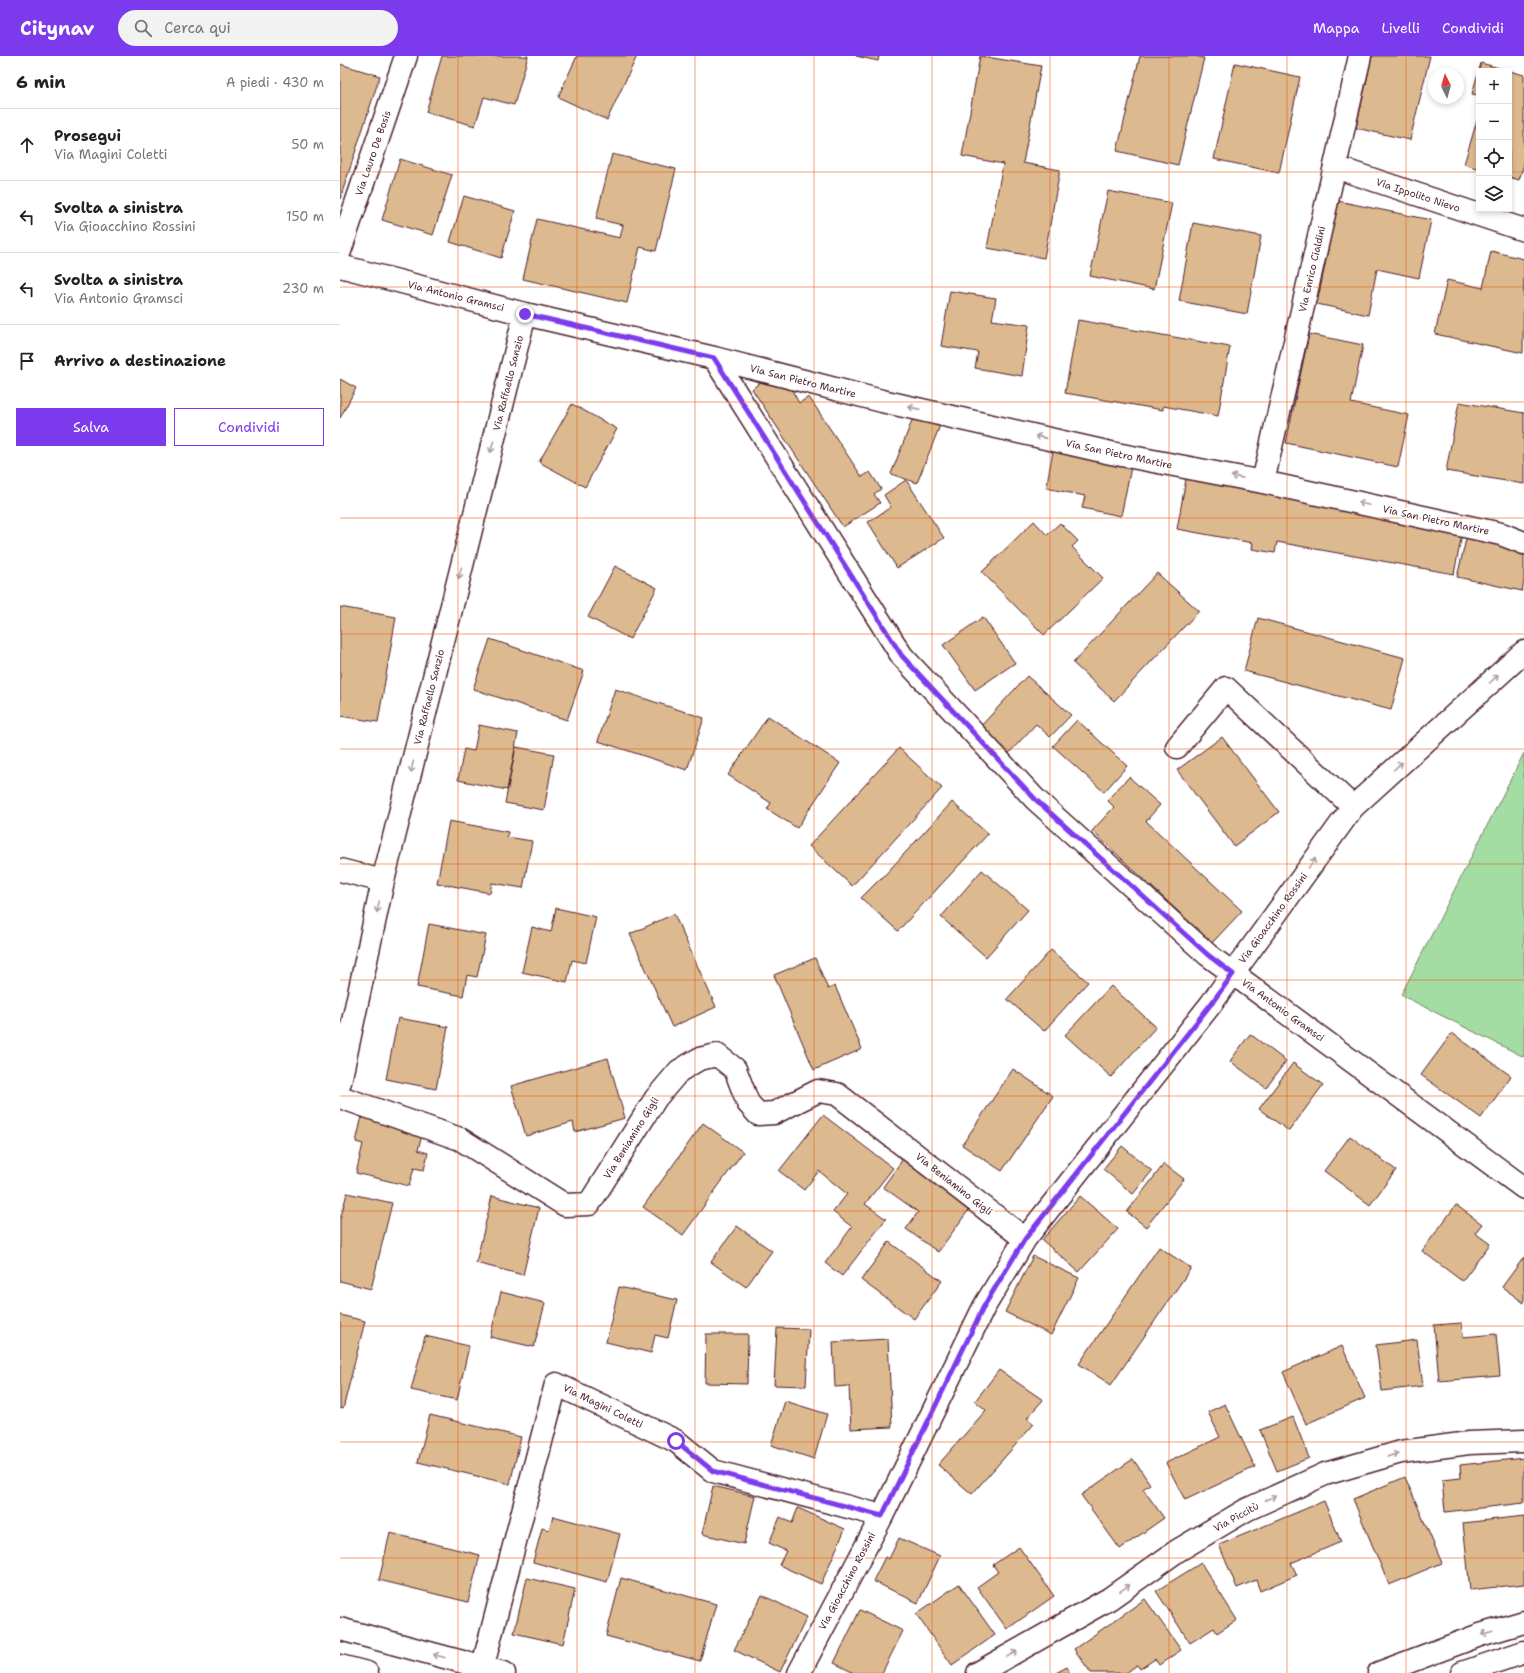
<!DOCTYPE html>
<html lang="it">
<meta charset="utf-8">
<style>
body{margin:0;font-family:"Shantell Sans",sans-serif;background:#f2f2f2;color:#202124}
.controls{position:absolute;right:12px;top:12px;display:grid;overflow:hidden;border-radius:0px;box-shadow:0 2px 6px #0003}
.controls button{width:36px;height:36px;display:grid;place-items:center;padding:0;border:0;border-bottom:1px solid #e0e0e0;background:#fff;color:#202124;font:20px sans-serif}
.compass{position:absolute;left:1088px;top:12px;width:36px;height:36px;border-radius:50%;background:#fff;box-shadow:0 2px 6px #0003;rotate:355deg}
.stop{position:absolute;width:12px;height:12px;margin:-9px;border:3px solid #7c3aed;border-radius:50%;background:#fff}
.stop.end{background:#7c3aed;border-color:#fff;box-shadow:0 1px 4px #0008}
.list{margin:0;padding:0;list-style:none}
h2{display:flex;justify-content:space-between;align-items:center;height:52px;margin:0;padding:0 16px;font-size:17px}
h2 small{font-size:13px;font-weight:400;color:#757577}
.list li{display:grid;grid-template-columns:26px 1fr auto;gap:12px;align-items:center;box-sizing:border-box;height:72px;padding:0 16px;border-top:1px solid #e0e0e0}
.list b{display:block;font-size:15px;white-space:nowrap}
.list p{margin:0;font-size:13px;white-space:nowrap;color:#757577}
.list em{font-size:13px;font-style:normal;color:#757577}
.actions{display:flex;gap:8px;padding:12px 16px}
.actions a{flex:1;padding:9px 0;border:1px solid #7c3aed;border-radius:0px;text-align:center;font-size:14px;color:#7c3aed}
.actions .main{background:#7c3aed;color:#fff}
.icon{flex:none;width:22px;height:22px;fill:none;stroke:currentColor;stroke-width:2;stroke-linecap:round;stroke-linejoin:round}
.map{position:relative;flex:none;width:1184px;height:1617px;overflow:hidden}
header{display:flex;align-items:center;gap:24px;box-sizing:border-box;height:56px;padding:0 20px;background:#7c3aed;color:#fff}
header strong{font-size:19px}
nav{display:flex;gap:22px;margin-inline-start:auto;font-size:14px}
.search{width:280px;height:36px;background:#f2f2f2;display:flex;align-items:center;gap:10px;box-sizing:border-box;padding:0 14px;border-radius:22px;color:#757577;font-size:15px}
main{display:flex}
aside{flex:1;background:#fff}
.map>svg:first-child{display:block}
.green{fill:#a3dda3;stroke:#767e67}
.building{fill:#ddb98f;stroke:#4a1f2b}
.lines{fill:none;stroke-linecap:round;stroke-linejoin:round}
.minor-casing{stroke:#4a1f2b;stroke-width:25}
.minor{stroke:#fff;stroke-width:22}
.oneway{stroke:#ae9aa0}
.route{stroke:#7c3aed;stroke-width:5}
.grid{fill:none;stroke:#e8590c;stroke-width:1;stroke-opacity:0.55}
.labels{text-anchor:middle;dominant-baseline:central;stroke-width:3.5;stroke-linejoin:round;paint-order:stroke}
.street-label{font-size:10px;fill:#4a1f2b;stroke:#fff}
</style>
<header>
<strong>Citynav</strong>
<div class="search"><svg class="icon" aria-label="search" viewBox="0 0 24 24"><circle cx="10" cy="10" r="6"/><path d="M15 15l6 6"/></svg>Cerca qui</div>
<nav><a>Mappa</a><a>Livelli</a><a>Condividi</a></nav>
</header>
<main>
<aside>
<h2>6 min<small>A piedi · 430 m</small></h2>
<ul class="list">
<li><svg class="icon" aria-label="ahead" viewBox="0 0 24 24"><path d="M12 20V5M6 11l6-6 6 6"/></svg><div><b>Prosegui</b><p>Via Magini Coletti</p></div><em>50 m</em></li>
<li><svg class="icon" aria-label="left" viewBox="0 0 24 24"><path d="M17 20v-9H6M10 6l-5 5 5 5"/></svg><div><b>Svolta a sinistra</b><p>Via Gioacchino Rossini</p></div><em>150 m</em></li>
<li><svg class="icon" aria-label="left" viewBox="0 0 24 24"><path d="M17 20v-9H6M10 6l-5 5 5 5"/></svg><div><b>Svolta a sinistra</b><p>Via Antonio Gramsci</p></div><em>230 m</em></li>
<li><svg class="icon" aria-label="arrive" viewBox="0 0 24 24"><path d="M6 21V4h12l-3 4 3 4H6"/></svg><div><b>Arrivo a destinazione</b></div></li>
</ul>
<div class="actions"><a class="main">Salva</a><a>Condividi</a></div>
</aside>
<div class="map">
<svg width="1184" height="1617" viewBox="0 0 1184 1617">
<rect width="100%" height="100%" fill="#fff"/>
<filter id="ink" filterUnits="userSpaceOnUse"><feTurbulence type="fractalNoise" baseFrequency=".025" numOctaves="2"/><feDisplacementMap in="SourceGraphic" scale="8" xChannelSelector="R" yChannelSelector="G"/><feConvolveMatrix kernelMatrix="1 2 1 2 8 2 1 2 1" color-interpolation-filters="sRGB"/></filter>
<g filter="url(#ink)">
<path class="green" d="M1184,697V1001L1061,939Z"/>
<path class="building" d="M102,0H188L174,49L144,41L135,70L86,56Z
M237,0H297L267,64L218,41Z
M516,0H539L538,5Z
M640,0L701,10L683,107L720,114L704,202L647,192L663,108L622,100Z
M800,0H854L864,2L838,109L777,95Z
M1032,0H1090L1070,84L1016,72Z
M895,7L960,21L939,117L874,103Z
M1141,7L1184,19V108L1179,124L1169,121V15H1139V39L1132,38Z
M0,8L40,20L0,143Z
M1139,58V113L1124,108Z
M272,98L336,113L316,195L300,191L287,247L183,223L197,163L280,182L283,169L256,163Z
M60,103L112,119L93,179L42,164Z
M768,135L832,147L814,233L750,220Z
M124,140L175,155L161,202L110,186Z
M998,145L1091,164L1079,222L1037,213L1028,259L977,248Z
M853,167L921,180L907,258L839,245Z
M1151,195L1184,203L1183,297L1095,278L1107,224L1143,232Z
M610,235L656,242L652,264L689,269L682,320L635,312L638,296L601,290Z
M738,264L890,291L878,360L823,350V354L725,337Z
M969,278L1023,289L1011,347L1069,359L1058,411L946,387Z
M0,323L16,332L0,362Z
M423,324L449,329L459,347L469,341L522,421L530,416L541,433L534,438L540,447L503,471L412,333Z
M1119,346L1184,357V428L1106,415Z
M232,348L277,373L245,431L199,406Z
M575,357L601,367L577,427L551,418Z
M714,390L792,406L781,460L742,452L745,440L706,432Z
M846,423L1123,473L1114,518L937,486L935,497L912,493L913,487L837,473Z
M566,424L604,482L557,512L528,466L551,451L544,439Z
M694,465L707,479L720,467L738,485L732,491L763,522L704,579L642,516Z
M1127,479L1184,492V525L1182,535L1117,521Z
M275,510L317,532L290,583L248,561Z
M817,517L859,555L774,645L733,607Z
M0,551L56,561L38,666L0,660Z
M643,561L675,607L635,634L603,589Z
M918,562L1065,602L1051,654L904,615Z
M150,583L244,615L227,664L133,633Z
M687,620L731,659L710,681L696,668L669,697L640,671Z
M275,633L364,662L347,714L258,685Z
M428,660L500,707L457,772L427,753L431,747L388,719Z
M737,664L787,710L764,736L713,690Z
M139,669L178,677L167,734L118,724L124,693L134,695Z
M882,681L939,756L894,790L837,714Z
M176,691L214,698L204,754L165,747Z
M559,692L602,732L512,830L469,790Z
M789,721L820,749L806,765L902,855L872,887L752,775L774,751L767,744Z
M612,746L648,778L558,875L521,842L541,822H542Z
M109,765L168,776L167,781L192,785L183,832L152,827L150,837L97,827Z
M642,814L688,854L646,901L601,861Z
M216,852L256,861L246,907L232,904L227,926L182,916L192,871L211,876Z
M334,858L376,951L332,971L290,878Z
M89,868L146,879L137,921L127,919L123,940L77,931Z
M711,894L748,926L704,975L667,943Z
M475,902L488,933L495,930L522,993L474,1014L434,919Z
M771,930L816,971L771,1021L725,979Z
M58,962L108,971L96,1033L46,1023Z
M1112,977L1171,1020L1141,1062L1081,1019Z
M910,978L946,1005L926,1032L890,1005Z
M268,1002L285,1062L235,1076L233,1066L186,1080L171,1030Z
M953,1007L983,1029L949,1075L919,1053Z
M673,1013L713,1040L662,1115L622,1089Z
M483,1059L553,1112L525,1148L546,1163L502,1220L485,1207L512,1171L493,1156L507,1138L479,1115L464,1134L439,1115Z
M22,1060L83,1075L78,1094L88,1097L84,1114L74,1112L69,1130L16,1117L23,1088L16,1086Z
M363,1067L403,1096L343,1179L303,1151Z
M1010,1080L1056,1114L1030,1149L984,1115Z
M782,1090L812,1115L793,1138L763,1113Z
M565,1100L633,1148L598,1196L566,1173L578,1156L543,1131Z
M824,1108L844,1123L806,1171L787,1156Z
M7,1137L52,1147L31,1233L0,1225V1164Z
M152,1140L199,1152L183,1219L136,1207Z
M740,1140L778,1173L739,1216L702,1184Z
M1116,1149L1142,1168L1135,1177L1150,1188L1122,1225L1082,1195Z
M397,1170L432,1195L406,1231L371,1206Z
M549,1186L602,1225L574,1263L521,1224Z
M819,1191L851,1212L771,1329L739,1308Z
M693,1200L739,1222L711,1279L665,1256Z
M1184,1201V1247L1162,1231Z
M279,1231L337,1244L328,1282L315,1279L311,1297L266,1286Z
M161,1236L205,1247L194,1291L150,1281Z
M0,1259L25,1265L3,1353L0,1352Z
M1122,1267L1123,1281L1156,1278L1160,1320L1099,1325L1094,1269Z
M437,1272L469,1273L466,1330L434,1329Z
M366,1278H408L407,1328L365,1327Z
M85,1280L129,1290L117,1344L71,1334Z
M548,1283L552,1371L511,1373L509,1330L495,1331L493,1286Z
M1077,1284L1083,1330L1042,1335L1036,1289Z
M1002,1290L1025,1342L966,1368L943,1316Z
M659,1314L703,1344L687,1362L694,1368L632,1438L598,1409L646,1354L635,1345Z
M445,1345L487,1358L474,1403L431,1389Z
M885,1348L915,1411L845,1444L826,1407L880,1381L868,1356Z
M90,1359L181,1381L170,1428L78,1406Z
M953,1361L969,1402L937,1415L920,1374Z
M1184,1402V1447L1105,1456L1102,1424L1121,1422L1120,1409Z
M793,1403L810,1428L803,1433L824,1462L780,1493L741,1439Z
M1065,1421L1102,1507L1049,1529L1013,1443Z
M373,1430L415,1440L404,1488L362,1478Z
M984,1445L1001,1486L951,1507L957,1519L920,1535L916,1524L897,1532L879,1489Z
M458,1452L505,1473L481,1528L439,1509L446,1495L429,1487L440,1461L452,1467Z
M213,1460L280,1478L267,1526L193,1506L202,1472L209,1474Z
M1184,1460V1528L1130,1534L1123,1467Z
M50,1477L140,1499L128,1546L39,1524Z
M559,1482L600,1500L578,1547L533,1525L545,1501L549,1503Z
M679,1491L714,1540L667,1573L637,1531L658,1516L653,1509Z
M861,1507L897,1564L877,1577L874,1572L850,1587L816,1535Z
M187,1522L235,1533L223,1588L174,1577Z
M281,1522L376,1548L360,1605L266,1580Z
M619,1528L655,1579L612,1609L576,1558Z
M422,1539L467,1561L440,1616L394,1594Z
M805,1543L841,1594L819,1609L815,1603L800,1613L797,1609L786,1617H751L734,1593Z
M520,1554L563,1575L542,1617H514L494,1607Z
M727,1611L730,1617H716Z"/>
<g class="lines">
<defs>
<path id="minor" d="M995,111L1184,174
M0,195L66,0
M0,210L185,258L374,302L562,600L695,743L868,899L1184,1132
M374,302L542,345L771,397L923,426L1161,478L1184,487
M923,426L1020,0
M837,691L886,632L1013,751
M0,814L43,825
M0,1026L43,825L185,258
M0,1041L120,1083L225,1149L249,1148L316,1042L339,1015L359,1003L377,999L395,1013L408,1047L418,1058L434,1057L478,1035L497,1038L685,1183
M0,1573L164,1617
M0,1610L27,1617
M141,1617L216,1328L336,1385L373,1415L542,1460
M459,1617L542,1460L644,1251L685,1183L871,948L1013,751L1184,596
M638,1617L769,1543L837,1495L906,1454L985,1418L1061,1396L1129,1387L1184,1385
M1039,1617L1140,1579L1184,1566
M1122,1617L1184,1596"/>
</defs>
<use href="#minor" class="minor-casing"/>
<use href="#minor" class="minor"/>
</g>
<defs><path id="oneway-shaft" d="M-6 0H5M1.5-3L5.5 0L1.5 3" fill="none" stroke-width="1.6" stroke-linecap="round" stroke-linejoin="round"/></defs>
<g class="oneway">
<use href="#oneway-shaft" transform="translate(574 352) rotate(-167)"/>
<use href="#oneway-shaft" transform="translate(701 381) rotate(-167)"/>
<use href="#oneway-shaft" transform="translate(152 391) rotate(104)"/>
<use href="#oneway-shaft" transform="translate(897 421) rotate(-169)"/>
<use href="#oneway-shaft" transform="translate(1024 448) rotate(-168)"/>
<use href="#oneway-shaft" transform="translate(120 517) rotate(104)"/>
<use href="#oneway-shaft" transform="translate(1154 623) rotate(-42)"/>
<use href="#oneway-shaft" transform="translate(1058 710) rotate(-42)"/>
<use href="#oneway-shaft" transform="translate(72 711) rotate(104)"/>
<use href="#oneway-shaft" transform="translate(972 807) rotate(-54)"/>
<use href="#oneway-shaft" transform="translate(38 851) rotate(102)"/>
<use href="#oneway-shaft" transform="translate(1053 1399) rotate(-16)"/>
<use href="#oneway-shaft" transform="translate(931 1442) rotate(-24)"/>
<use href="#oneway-shaft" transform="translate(785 1532) rotate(-35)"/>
<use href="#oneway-shaft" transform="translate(1147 1577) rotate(164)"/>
<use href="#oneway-shaft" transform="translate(672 1598) rotate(-29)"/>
<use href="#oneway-shaft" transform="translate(99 1600) rotate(-165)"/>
</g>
</g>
<g class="lines" filter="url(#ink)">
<path class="route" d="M185,258L374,302L562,600L695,743L868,899L893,918L871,948L685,1183L644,1250L542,1460L373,1415L336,1385"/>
</g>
<path class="grid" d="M118,0V1617M237,0V1617M355,0V1617M474,0V1617M592,0V1617M710,0V1617M829,0V1617M947,0V1617M1066,0V1617M0,116H1139M1169,116H1184M0,231H1184M0,346H1184M0,462H1184M0,578H1184M0,693H1184M0,808H1184M0,924H1184M0,1040H1184M0,1155H1184M0,1270H1184M0,1386H1184M0,1502H1184"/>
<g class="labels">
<g class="street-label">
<text transform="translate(33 97) rotate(-71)">Via Lauro De Bosis</text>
<text transform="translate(1078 139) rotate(18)">Via Ippolito Nievo</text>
<text transform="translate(972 213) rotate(-77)">Via Enrico Cialdini</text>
<text transform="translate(116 240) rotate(14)">Via Antonio Gramsci</text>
<text transform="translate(463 325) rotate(14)">Via San Pietro Martire</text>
<text transform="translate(168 327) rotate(-76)">Via Raffaello Sanzio</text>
<text transform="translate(779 398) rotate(12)">Via San Pietro Martire</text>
<text transform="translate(1096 464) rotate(12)">Via San Pietro Martire</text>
<text transform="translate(89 641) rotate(-76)">Via Raffaello Sanzio</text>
<text transform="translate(933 862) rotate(-54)">Via Gioacchino Rossini</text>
<text transform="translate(943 954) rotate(36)">Via Antonio Gramsci</text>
<text transform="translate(291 1082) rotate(-58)">Via Beniamino Gigli</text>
<text transform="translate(614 1128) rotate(38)">Via Beniamino Gigli</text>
<text transform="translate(263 1350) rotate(26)">Via Magini Coletti</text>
<text transform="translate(896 1461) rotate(-29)">Via Piccitù</text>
<text transform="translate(507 1525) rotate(-62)">Via Gioacchino Rossini</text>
</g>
</g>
</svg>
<div class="controls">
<button>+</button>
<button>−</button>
<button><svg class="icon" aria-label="locate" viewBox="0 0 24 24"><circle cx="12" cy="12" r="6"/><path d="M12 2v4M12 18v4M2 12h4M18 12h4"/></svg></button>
<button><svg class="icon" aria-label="layers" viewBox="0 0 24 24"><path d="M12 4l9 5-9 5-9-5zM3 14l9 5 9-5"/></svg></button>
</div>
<svg class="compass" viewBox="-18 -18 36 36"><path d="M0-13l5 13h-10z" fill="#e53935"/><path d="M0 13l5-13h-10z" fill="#757577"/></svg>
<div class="stop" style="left:336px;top:1385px"></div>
<div class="stop end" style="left:185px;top:258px"></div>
</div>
</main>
